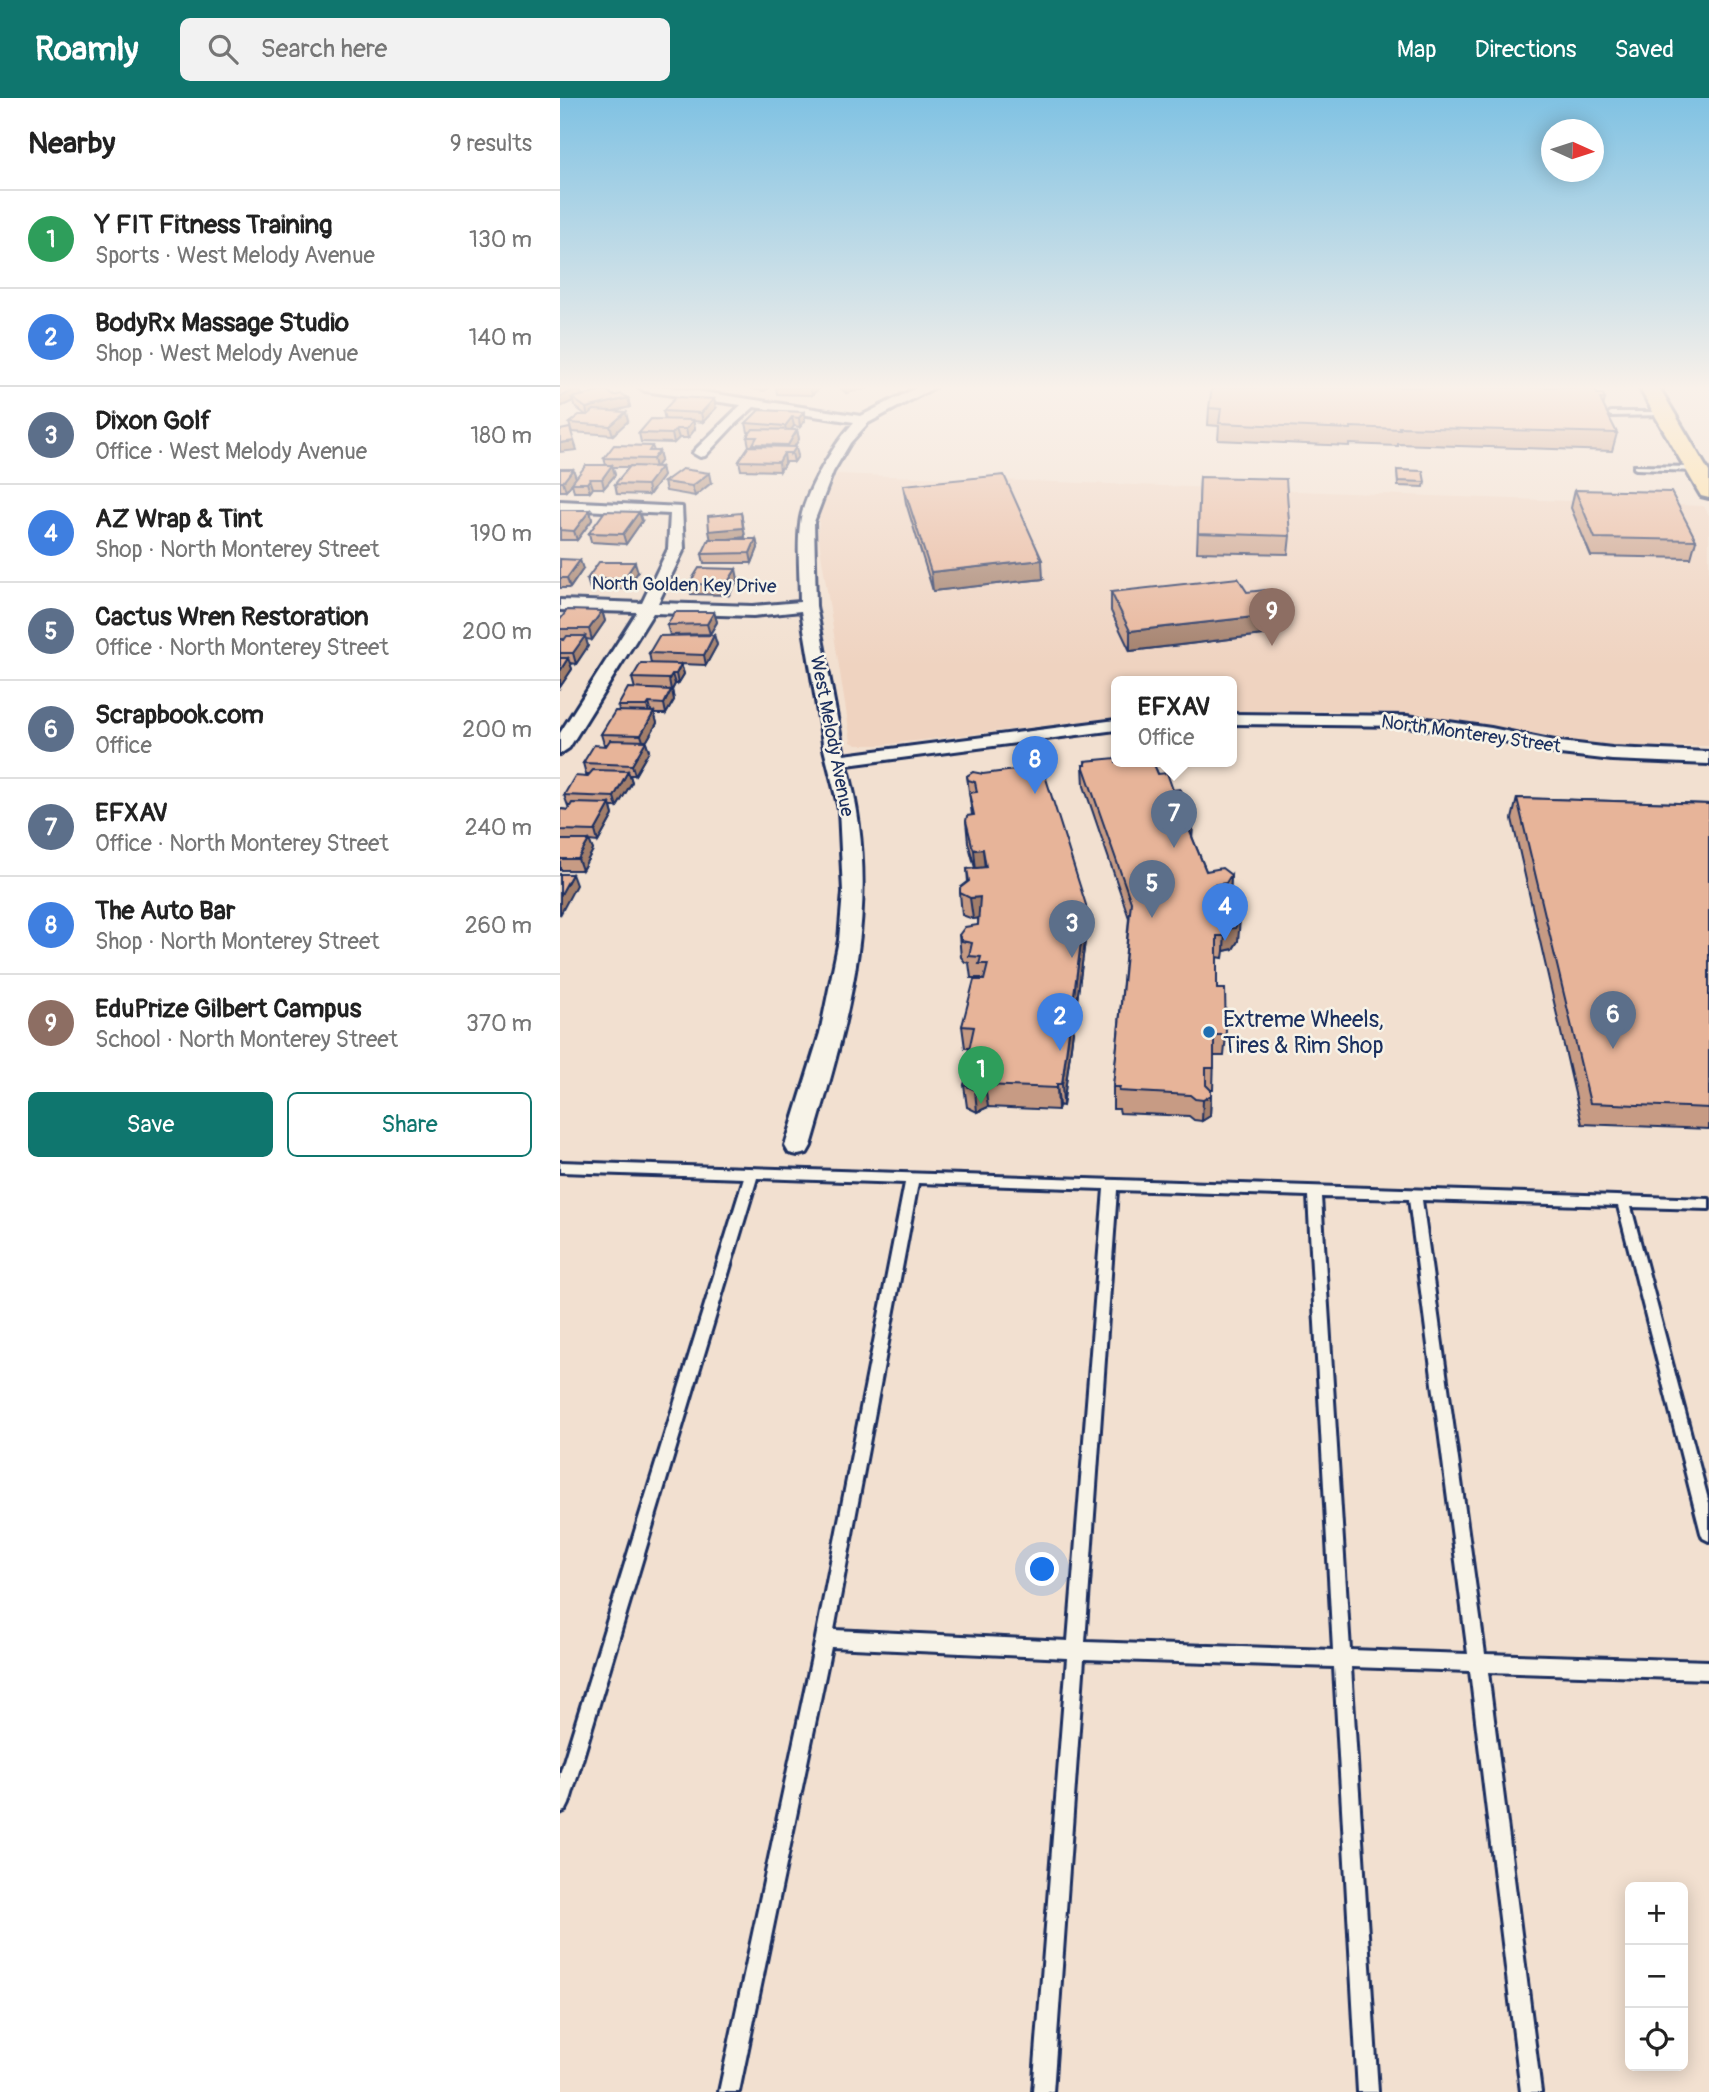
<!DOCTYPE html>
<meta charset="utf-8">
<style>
body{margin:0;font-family:Pangolin,sans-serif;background:#f2f2f2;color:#222}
.controls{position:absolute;right:21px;bottom:21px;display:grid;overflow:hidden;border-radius:10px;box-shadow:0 4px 18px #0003}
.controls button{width:63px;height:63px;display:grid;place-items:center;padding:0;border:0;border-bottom:2px solid #e0e0e0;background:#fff;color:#222;font:35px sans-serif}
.compass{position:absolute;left:981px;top:21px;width:63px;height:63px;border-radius:50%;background:#fff;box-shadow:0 4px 18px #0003;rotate:93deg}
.you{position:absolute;left:483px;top:1472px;width:24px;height:24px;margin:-18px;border:5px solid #fff;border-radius:50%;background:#1a73e8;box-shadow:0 0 0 10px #1a73e833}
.badge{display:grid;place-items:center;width:46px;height:46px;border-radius:50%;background:#0f766e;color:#fff;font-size:23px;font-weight:700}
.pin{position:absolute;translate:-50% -58px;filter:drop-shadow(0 2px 4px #0008)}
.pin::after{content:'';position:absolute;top:37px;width:24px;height:21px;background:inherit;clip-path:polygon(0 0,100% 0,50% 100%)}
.popup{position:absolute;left:551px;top:578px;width:126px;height:91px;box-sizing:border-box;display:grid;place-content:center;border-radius:10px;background:#fff;filter:drop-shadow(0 2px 5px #0005);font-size:23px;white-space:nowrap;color:#767676}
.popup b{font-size:26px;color:#222}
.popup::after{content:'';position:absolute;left:50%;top:100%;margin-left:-14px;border:14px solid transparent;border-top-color:#fff}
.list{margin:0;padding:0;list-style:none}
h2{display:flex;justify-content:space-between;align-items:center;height:91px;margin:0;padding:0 28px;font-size:30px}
h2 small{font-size:23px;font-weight:400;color:#767676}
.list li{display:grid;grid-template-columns:46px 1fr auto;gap:21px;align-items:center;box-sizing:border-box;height:98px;padding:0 28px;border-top:2px solid #e0e0e0}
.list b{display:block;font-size:26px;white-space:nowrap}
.list p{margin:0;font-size:23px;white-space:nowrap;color:#767676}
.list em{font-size:23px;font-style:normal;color:#767676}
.actions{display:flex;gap:14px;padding:21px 28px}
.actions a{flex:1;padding:16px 0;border:2px solid #0f766e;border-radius:10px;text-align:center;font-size:24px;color:#0f766e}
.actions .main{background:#0f766e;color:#fff}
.icon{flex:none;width:38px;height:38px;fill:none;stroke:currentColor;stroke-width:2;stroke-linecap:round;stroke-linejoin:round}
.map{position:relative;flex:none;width:1149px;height:1994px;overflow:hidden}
header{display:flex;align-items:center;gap:42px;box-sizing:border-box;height:98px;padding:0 35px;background:#0f766e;color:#fff}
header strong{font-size:33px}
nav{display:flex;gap:38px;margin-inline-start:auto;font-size:24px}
.search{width:490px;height:63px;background:#f2f2f2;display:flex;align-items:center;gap:18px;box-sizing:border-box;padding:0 24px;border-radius:10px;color:#767676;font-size:26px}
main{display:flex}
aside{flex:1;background:#fff}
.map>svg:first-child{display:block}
.built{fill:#efd3c0}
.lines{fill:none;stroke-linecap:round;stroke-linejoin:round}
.lane-casing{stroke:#1b2f5e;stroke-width:6}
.street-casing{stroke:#1b2f5e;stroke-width:6}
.primary-casing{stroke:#1b2f5e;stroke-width:6}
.lane{fill:#f7f3e8;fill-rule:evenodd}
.street{fill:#f7f3e8;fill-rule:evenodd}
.primary{fill:#ffdd96;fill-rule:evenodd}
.wall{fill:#c79b84;stroke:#1b2f5e;stroke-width:2}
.shaded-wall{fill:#a27e6b;stroke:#1b2f5e;stroke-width:2}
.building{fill:#e7b499;stroke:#1b2f5e;stroke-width:2}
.poi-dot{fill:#1f6fb2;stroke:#f7f3e8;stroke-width:2.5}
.labels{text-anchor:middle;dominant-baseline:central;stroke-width:5;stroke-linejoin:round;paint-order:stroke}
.far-street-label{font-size:19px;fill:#1b2f5e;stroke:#f7f3e8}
.poi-label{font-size:23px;fill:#1b2f5e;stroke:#f7f3e8;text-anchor:start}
</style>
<header>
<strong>Roamly</strong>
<div class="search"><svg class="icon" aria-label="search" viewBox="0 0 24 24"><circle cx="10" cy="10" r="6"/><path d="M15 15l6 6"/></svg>Search here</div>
<nav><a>Map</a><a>Directions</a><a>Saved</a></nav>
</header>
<main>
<aside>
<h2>Nearby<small>9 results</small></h2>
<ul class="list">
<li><span class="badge" style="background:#2e9e5b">1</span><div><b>Y FIT Fitness Training</b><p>Sports · West Melody Avenue</p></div><em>130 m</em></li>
<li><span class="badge" style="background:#3f7fe0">2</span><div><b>BodyRx Massage Studio</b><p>Shop · West Melody Avenue</p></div><em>140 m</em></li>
<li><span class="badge" style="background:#5c6f8a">3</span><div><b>Dixon Golf</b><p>Office · West Melody Avenue</p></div><em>180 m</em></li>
<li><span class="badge" style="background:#3f7fe0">4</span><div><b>AZ Wrap &amp; Tint</b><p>Shop · North Monterey Street</p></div><em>190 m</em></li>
<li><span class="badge" style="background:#5c6f8a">5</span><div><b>Cactus Wren Restoration</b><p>Office · North Monterey Street</p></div><em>200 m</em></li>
<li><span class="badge" style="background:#5c6f8a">6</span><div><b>Scrapbook.com</b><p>Office</p></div><em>200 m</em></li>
<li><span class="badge" style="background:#5c6f8a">7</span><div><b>EFXAV</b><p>Office · North Monterey Street</p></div><em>240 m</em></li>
<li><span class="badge" style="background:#3f7fe0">8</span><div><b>The Auto Bar</b><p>Shop · North Monterey Street</p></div><em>260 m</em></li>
<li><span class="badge" style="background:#8d6e63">9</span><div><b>EduPrize Gilbert Campus</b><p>School · North Monterey Street</p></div><em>370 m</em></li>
</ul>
<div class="actions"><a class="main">Save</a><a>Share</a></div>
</aside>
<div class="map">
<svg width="1149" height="1994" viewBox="0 0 1149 1994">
<rect width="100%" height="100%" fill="#f2e0d0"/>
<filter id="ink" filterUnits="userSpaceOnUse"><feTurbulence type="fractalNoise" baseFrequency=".0143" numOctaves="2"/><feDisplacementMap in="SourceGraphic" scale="14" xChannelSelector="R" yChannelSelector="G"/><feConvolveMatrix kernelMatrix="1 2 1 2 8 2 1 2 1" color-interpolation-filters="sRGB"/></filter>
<g filter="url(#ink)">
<path class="built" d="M277,376L1144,408L1149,417V648L1070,649L1020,644L898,623L843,616L796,613H672V584H556V619L322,647H297L291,644L258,436L260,409Z"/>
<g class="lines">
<defs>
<path id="lane" d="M1104,314L1107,316L1106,317L1051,318L1048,316L1051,314Z
M1074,368L1136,369L1139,371L1136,373L1076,371L1074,370Z
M0,1064L1149,1101V1111L1071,1109L1149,1405V1443L1143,1440L1141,1435L1058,1108L862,1102L925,1556L1149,1563V1581L928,1574L981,1994H961L910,1573L791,1569L818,1994H798L774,1569L524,1561L493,1994H473L507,1560L271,1549L179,1994H159L256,1540L345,1085L197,1080L9,1706L6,1712L0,1715V1676L184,1080L0,1074ZM358,1085L544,1091L508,1543L274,1532ZM557,1092L748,1098L773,1552L525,1544ZM761,1099L849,1101L908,1556L790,1552Z"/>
<path id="street" d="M79,289H110L301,318L358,289H375L308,325L290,345L273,374L254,424L256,508L284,657L556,622V632L287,667C324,803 289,918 251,1048L247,1055L238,1057L229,1055L225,1048L260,935L279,842L283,794L279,711L264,651L241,513L193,518L93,515L9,650L0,656V635L77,514L0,512V502L82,505L108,451L110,416L0,411V403L122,409L124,451L98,505L193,508L240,504C240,479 237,451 240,426C243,396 274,346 294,324L194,309L175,326L145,358L140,359L133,355L135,352L181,307L85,293Z
M672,616L847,618L931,630L1000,644L1052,650L1149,654V666L1052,662L1000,656L931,640L847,628L672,626Z"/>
<path id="primary" d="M1079,289H1099L1149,374V400L1141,398L1138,393Z"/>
</defs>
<use href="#lane" class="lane-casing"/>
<use href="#street" class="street-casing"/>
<use href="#primary" class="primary-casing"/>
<use href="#lane" class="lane"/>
<use href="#street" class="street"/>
<use href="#primary" class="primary"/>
</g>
<path class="wall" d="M192,289H210L204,293L192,291Z
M216,289H260L252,297L217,296Z
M279,289H312L286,295Z
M19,290L22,297L54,298L68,300L70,309L53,313L68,323L53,337L12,334L9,325L26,317L14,308L13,303L0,309Z
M1037,296L1045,301L1043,309L1057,335L1052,353L838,346V348L789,346V348L658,342L659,328L648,327L649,310Z
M156,310L143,324L133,323L135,331L128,340H119L114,345L81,344L79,335L105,322L103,313Z
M244,314L245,323L240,329L234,328L231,332H237L239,341L234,349L238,358L234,364H225L220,373L181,372L179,363L189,348L187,339L190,334H188L186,325Z
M92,348L94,353H99L101,362L96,369H101L103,378L89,397L57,396L55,386L69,369H53L55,377L44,390H33L30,394H14L12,385L6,393H0V371H13L16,380L46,367L44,360Z
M837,372L865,384L864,389L838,388Z
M640,379L730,438L728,456L637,454Z
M104,384L151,385L135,398L106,393Z
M343,387L483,481L373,493L346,405Z
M1015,392L1136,442L1131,460L1031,458L1011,410Z
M0,412H30L32,422L17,442H0Z
M181,415L185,439L171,441H196L198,450L192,465H144L142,456L151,441Z
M82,423L66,446L31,444L29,435Z
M0,461L23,471L10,490H0Z
M78,474L66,491H30L27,481Z
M178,481L169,497L131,496L129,486Z
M551,494H687L720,516L719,535L570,553L551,513Z
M42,513L45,523L32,542L26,541L28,548L16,566L10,565L12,571L0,589V541H5H0V522Z
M154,514L157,524L150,536L110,537L107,527Z
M154,537L157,547L146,567L121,566L124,576L118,586H115L112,592L114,602L106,616H94L97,625L86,644L89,653L75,677H70L72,684L57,709H51L53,717L38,744L29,743L33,752L22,772H0V711L8,712L10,708H8L4,697L29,676H26L23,665L47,646H44L41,636L59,613L58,608L75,591L72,580L91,565L89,555Z
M525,663L596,671L598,676L613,692L633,718L632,739L646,773L671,777L670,798L665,806L658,807V815L678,843L673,851L664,853L663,860L657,859V891L666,937L664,958H654L653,992H651L650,1018L642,1023L634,1022L629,1018L560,1015L559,1011H553V989L569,820L524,688L523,667H525Z
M413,674L527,828L503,1008L499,1007L498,1012L428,1009L417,1014L407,1009L404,987L409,979L407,961L409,950H405L402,928L421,882V880H411L409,865L405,864L401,859L399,837L418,827V820L413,821L402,817L400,795L408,784L407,771L415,770L408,744L406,723L412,717L407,678Z
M957,700L1149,706V1031L1022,1026L952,721Z"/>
<path class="shaded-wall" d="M250,289H260L252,297Z
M285,289H312L286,295Z
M19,290L22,298L12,300L13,303L0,309V299Z
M68,300L70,309L28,319L26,310Z
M154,301L156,310L143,324L141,315Z
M66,314L68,323L53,337L50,328Z
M244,314L245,323L240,329L239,320Z
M232,319L234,328L227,337L225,328Z
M133,322L135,331L128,340L126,331Z
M116,331L119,340L114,345L112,336Z
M237,332L239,341L230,356L228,347Z
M14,343L17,352L0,354V345Z
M236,349L238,358L234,364L232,355Z
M99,353L101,362L95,370L93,361Z
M224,355L225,364L220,373L219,364Z
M52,367L55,377L44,390L42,381Z
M101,369L103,378L89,397L87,387Z
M13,371L16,380L6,393L3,384Z
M149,375L151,385L135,398L132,388Z
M30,381L33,390L30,394L27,385Z
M30,412L32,422L17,442L14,433Z
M79,414L82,423L66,446L63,436Z
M181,415L185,439L151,443L149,433Z
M196,441L198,450L192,465L190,455Z
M20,462L23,471L10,490L7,480Z
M482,462L483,481L373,493L371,474Z
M75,464L78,474L66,491L64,481Z
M176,471L178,481L169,497L166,487Z
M42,513L45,523L32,542L29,531Z
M154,514L157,524L150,536L147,526Z
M720,516L719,535L570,553V533Z
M154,537L157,547L146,567L144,557Z
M25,538L28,548L16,566L13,555Z
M8,560L12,571L0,589V573Z
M121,566L124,576L118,586L116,576Z
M112,576L115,586L112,592L114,602L106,616L104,606L111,592L109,581Z
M89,605L92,616L90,619L87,608Z
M94,614L97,625L86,644L89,653L75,677L72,667L84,646L81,637Z
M68,673L72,684L57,709L54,699Z
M50,706L53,717L38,744L35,733Z
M633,723L632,744L626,724Z
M29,742L33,752L22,772L18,761Z
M423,751L425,772L416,773L414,752Z
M12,776L16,787L0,817V798Z
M671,777L670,798L665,806L666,785Z
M420,799L422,820L413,821L410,800Z
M526,807L527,828L503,1008L502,986Z
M680,822L678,843L673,851L664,853L665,831Z
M497,986L499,1007L498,1012L497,990Z
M425,987L428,1009L417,1014L415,992Z
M651,997L650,1018L642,1023L643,1002Z"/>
<path class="building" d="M0,289H17L19,290L0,299Z
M652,289H1034L1037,296H1043L1045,301H1040L1057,335L839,329L840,331L791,329V331L659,325L661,311L649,310Z
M46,292L54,298L61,296L68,300L26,310L12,300Z
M116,299L154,301L141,315L103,313Z
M34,312L66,314L50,328L9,325L19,317H28Z
M199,312L244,314L239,320L232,319L225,328L186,325Z
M91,321L133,322L126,331H116L112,336L79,335Z
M10,330L14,343L0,345V332Z
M193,331L237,332L228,347L193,346L197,339H187Z
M54,347L92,348L89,353H99L93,361L44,360Z
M189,348L236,349L232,355H224L219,364L179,363Z
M26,367H52L42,381H30L27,385H12Z
M70,368L101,369L87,387L55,386Z
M0,371H13L3,384H0Z
M122,371L149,375L132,388L104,384Z
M837,372L863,373L865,384L838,383Z
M444,377L482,462L371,474L343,387Z
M640,379L726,381L730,438L638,435Z
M1015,392L1111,394L1136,442L1035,440Z
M0,412H30L14,433L0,432Z
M45,413L79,414L63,436L29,435Z
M181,415L183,430L149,433L148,418Z
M149,441H196L190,455L142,456Z
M0,461L20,462L7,480H0Z
M39,464H75L64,481H27Z
M139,470L176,471L166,487L129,486Z
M678,480L687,494L705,492L720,516L570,533L551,494Z
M7,512L42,513L29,531H0V522Z
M115,514H154L147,526L107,527Z
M154,537L144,557L89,555L99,538Z
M7,538H25L13,555H0V541L4,542Z
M0,560H8L0,573Z
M81,565L121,566L116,576H112L109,581L72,580Z
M68,590L111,592L104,606L89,605L87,608H58Z
M55,613L94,614L81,637L41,636Z
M50,642L86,643L72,667L23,665L34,647L46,648Z
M556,660V664H593L598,676L607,675L613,692L620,691L623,695L633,718H631L633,723L626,724L646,773L662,770L671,777L666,785L653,787L658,804L657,815L670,814L680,822L675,830L665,831V838H657V891H665L666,937H654V970H646V987L651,992V997L643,1002L635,1001L630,997L559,993L560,989H553L571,804L523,667H526L525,663Z
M479,669L483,671L526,807L502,986H497V990L425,987L415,992L404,987L406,980L412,977L416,961H407L414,929L402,928L414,882H424L428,866H419L421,859L409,858L412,845L402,843L399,837L405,829L418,827L420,799L410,800L400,795V790L409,783L407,771L426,769L423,751L414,752L412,747L406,723L407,718L414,717L409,695L417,694L415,684L408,682L407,678L413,674L423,676Z
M33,672L68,673L54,699L4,697L15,678L27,679Z
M957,700L1149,706V1010L1030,1005Z
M12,705L50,706L35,733L0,732V711L8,712Z
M0,742H29L18,761H0Z
M0,776H12L0,798Z"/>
</g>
<linearGradient id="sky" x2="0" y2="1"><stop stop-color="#80c2e3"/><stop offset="0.51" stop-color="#f9f1ea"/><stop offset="1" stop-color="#f9f1ea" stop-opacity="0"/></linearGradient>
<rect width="1149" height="568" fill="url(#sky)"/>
<circle class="poi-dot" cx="649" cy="934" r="7"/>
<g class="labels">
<g class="far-street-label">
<text transform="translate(124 487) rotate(1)">North Golden Key Drive</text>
<text transform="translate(911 636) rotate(8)">North Monterey Street</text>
<text transform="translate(272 638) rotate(79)">West Melody Avenue</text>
</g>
<g class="poi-label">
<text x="663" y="921">Extreme Wheels,<tspan x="663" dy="26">Tires &amp; Rim Shop</tspan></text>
</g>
</g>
</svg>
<div class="controls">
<button>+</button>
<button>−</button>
<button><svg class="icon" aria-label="locate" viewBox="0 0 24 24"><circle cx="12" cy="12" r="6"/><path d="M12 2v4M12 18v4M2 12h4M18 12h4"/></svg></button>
</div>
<svg class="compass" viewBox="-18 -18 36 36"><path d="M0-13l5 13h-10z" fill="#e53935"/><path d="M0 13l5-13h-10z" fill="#767676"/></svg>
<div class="you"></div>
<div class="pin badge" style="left:421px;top:1006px;background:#2e9e5b">1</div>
<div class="pin badge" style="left:500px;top:953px;background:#3f7fe0">2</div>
<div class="pin badge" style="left:512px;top:860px;background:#5c6f8a">3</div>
<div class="pin badge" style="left:665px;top:843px;background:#3f7fe0">4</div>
<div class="pin badge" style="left:592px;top:820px;background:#5c6f8a">5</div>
<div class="pin badge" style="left:1053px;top:951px;background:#5c6f8a">6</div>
<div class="pin badge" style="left:614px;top:750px;background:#5c6f8a">7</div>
<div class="popup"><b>EFXAV</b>Office</div>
<div class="pin badge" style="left:475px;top:696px;background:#3f7fe0">8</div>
<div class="pin badge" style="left:712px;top:548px;background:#8d6e63">9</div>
</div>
</main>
